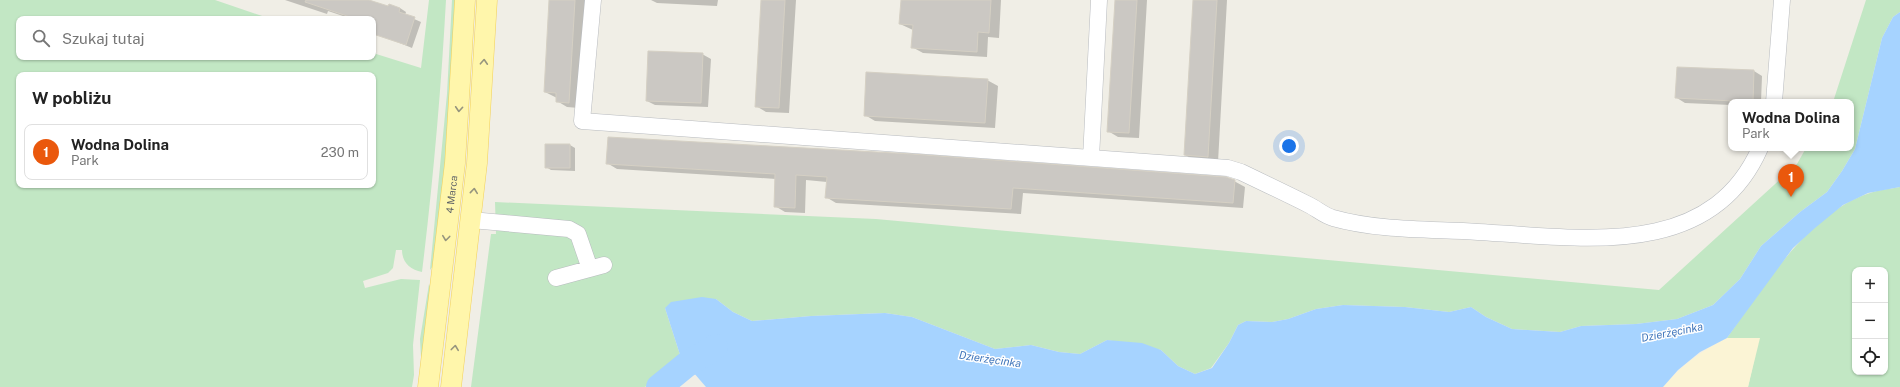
<!DOCTYPE html>
<html lang="pl">
<meta charset="utf-8">
<style>
body{margin:0;font-family:"Public Sans",sans-serif;background:#f6f6f6;color:#222}
.controls{position:absolute;right:12px;bottom:12px;display:grid;overflow:hidden;border-radius:8px;box-shadow:0 1px 3px #0004}
.controls button{width:36px;height:36px;display:grid;place-items:center;padding:0;border:0;border-bottom:1px solid #e0e0e0;background:#fff;color:#222;font:20px sans-serif}
.you{position:absolute;left:1289px;top:146px;width:14px;height:14px;margin:-10px;border:3px solid #fff;border-radius:50%;background:#1a73e8;box-shadow:0 0 0 6px #1a73e833}
.badge{display:grid;place-items:center;width:26px;height:26px;border-radius:50%;background:#ea580c;color:#fff;font-size:13px;font-weight:700}
.pin{position:absolute;translate:-50% -33px;filter:drop-shadow(0 1px 2px #0008)}
.pin::after{content:'';position:absolute;top:21px;width:14px;height:12px;background:inherit;clip-path:polygon(0 0,100% 0,50% 100%)}
.popup{position:absolute;left:1728px;top:99px;width:126px;height:52px;box-sizing:border-box;display:grid;place-content:center;border-radius:8px;background:#fff;filter:drop-shadow(0 1px 3px #0005);font-size:13px;white-space:nowrap;color:#767676}
.popup b{font-size:15px;color:#222}
.popup::after{content:'';position:absolute;left:50%;top:100%;margin-left:-8px;border:8px solid transparent;border-top-color:#fff}
.list{margin:0;padding:0;list-style:none}
h2{display:flex;justify-content:space-between;align-items:center;height:52px;margin:0;padding:0 16px;font-size:17px}
h2 small{font-size:13px;font-weight:400;color:#767676}
.list li{display:grid;grid-template-columns:26px 1fr auto;gap:12px;align-items:center;box-sizing:border-box;height:56px;margin:0 8px 8px;padding:0 8px;border:1px solid #e0e0e0;border-radius:8px}
.list b{display:block;font-size:15px;white-space:nowrap}
.list p{margin:0;font-size:13px;white-space:nowrap;color:#767676}
.list em{font-size:13px;font-style:normal;color:#767676}
.icon{flex:none;width:22px;height:22px;fill:none;stroke:currentColor;stroke-width:2;stroke-linecap:round;stroke-linejoin:round}
.map{position:relative;flex:none;width:1900px;height:387px;overflow:hidden}
.search{position:absolute;background:#fff;box-shadow:0 1px 3px #0004;left:16px;top:16px;width:360px;height:44px;display:flex;align-items:center;gap:10px;box-sizing:border-box;padding:0 14px;border-radius:8px;color:#767676;font-size:15px}
.panel{position:absolute;background:#fff;box-shadow:0 1px 3px #0004;left:16px;top:72px;width:360px;height:116px;border-radius:8px}
.map>svg:first-child{display:block}
.green{fill:#c2e7c4;fill-rule:evenodd}
.sand{fill:#fbf4d5}
.water{fill:#a6d3ff}
.shadow{fill:#0003}
.lines{fill:none;stroke-linecap:round;stroke-linejoin:round}
.river{stroke:#a6d3ff;stroke-width:26}
.building{fill:#cbc8c3;stroke:#d5d0c4}
.minor-casing{stroke:#b8bbbf;stroke-width:17}
.major-casing{stroke:#f3d15b;stroke-width:21}
.minor{stroke:#fff;stroke-width:16}
.major{stroke:#fff6ab;stroke-width:20}
.oneway{stroke:#96957e}
.labels{text-anchor:middle;dominant-baseline:central;stroke-width:3;stroke-linejoin:round;paint-order:stroke}
.street-label{font-size:10px;fill:#5d6166;stroke:#fff}
.water-label{font-size:11px;font-style:italic;fill:#4378bc;stroke:#fff}
</style>
<div class="map">
<svg width="1900" height="387" viewBox="0 0 1900 387">
<rect width="100%" height="100%" fill="#f0eee6"/>
<path class="green" d="M0,0H215L271,19H19V57H373V53L421,68L429,0H446C441,91 433,182 422,272C410,270 402,262 402,250H396L393,268L388,273L363,281L365,288L401,279L420,280L413,345L414,375L412,387H0ZM19,75H373V185H19Z
M452,0H458L453,92L435,263L430,270L447,94Z
M1866,0H1900V12L1893,17L1882,38L1855,149L1842,171L1827,192L1800,212L1761,246L1740,279L1713,305L1677,319L1636,324L1581,326L1560,332L1512,329L1486,317L1471,307L1449,312L1405,307L1343,305L1316,309L1288,319L1272,322L1246,321L1238,325L1229,343L1211,368L1195,374L1178,366L1161,350L1107,340L1080,354L1059,352L1031,345L995,349L912,317L885,313L811,316L752,321L733,312L716,299L665,308L681,358L645,387H471L491,234H496L495,202L876,219L1659,290L1797,164L1806,148H1851V102H1833Z
M1900,187V387H1748L1759,338H1727C1762,289 1808,214 1867,194C1877,190 1889,189 1900,187ZM1855,270H1885V372H1855Z
M429,284L431,289L422,375L420,339Z"/>
<path class="sand" d="M1727,338H1760L1748,387H1663C1684,363 1698,353 1727,338Z"/>
<path class="water" d="M1900,12V187L1868,193L1843,205L1815,228L1793,248L1727,338L1700,352L1678,370L1663,387H706L681,358L665,308L671,302L702,297L716,299L733,312L752,321L811,316L885,313L912,317L995,349L1031,345L1059,352L1080,354L1107,340L1142,343L1161,350L1178,366L1195,374L1212,368L1229,343L1238,325L1246,321L1272,322L1288,319L1316,309L1343,305L1405,307L1449,312L1471,307L1486,317L1512,329L1560,332L1581,326L1636,324L1677,319L1713,305L1740,279L1761,246L1800,212L1827,192L1842,171L1855,149L1882,38L1893,17Z"/>
<path class="shadow" d="M285,0H367L389,7L400,8L406,12L405,15L421,22L412,48L373,32V19H352L328,11L327,14Z
M550,0H586L579,108L567,107L557,101V98L545,92Z
M651,0H718L717,6L657,3Z
M762,0H796L789,113L766,112L756,106Z
M902,0H1001L999,38L988,37L987,57L923,53L912,47L913,30L900,24Z
M1116,0H1147L1139,138L1118,137L1108,131Z
M1194,0H1227L1218,162L1196,161L1185,155Z
M702,54L711,59L708,107L655,105L647,101Z
M1754,71L1762,76L1761,102H1731V105L1685,103L1677,98Z
M987,80L998,86L995,128L875,121L865,115Z
M570,145L575,148V171L551,170L546,167Z
M607,163L1234,181L1245,187L1243,208L1023,193L1021,214L836,203L826,197L827,182L806,180L805,213L785,212L775,206L776,179L617,169Z"/>
<g class="lines">
<path class="river" d="M659,387L686,365L715,347"/>
</g>
<path class="building" d="M306,0H369L388,6L389,4L400,8L399,12L415,17L406,45L373,34V19H356L305,2Z
M549,0H575L569,103L556,102V93L544,92Z
M761,0H785L779,108L755,107Z
M901,0H991L989,33L978,32L977,52L911,48L913,25L899,24Z
M1115,0H1137L1129,133L1107,132Z
M1193,0H1217L1208,157L1184,155Z
M648,51L703,53L701,103L646,101Z
M1677,67L1754,70L1753,102L1675,98Z
M866,72L988,79L985,123L864,116Z
M608,137L912,154L1226,177L1235,180L1233,203L1013,188L1011,209L825,198L827,177L796,175L795,208L774,207L775,174L606,164Z
M545,144H570V168H545Z"/>
<g class="lines">
<defs>
<path id="minor" d="M593,0L582,121L1228,168L1241,172C1264,183 1287,194 1309,205C1317,209 1325,216 1333,218C1379,231 1431,229 1478,232C1578,237 1710,262 1760,148
M1774,102L1782,0
M1091,158L1099,0
M471,220L569,229L578,234L590,269
M556,278L604,265"/>
<g id="major">
<path id="s1" d="M428,387L455,163L465,0"/>
<path d="M451,387L477,163L487,0"/>
</g>
</defs>
<use href="#minor" class="minor-casing"/>
<use href="#major" class="major-casing"/>
<use href="#minor" class="minor"/>
<use href="#major" class="major"/>
</g>
<defs><path id="oneway-chevron" d="M-2-3.5L2.5 0L-2 3.5" fill="none" stroke-width="1.6" stroke-linecap="round" stroke-linejoin="round"/></defs>
<g class="oneway">
<use href="#oneway-chevron" transform="translate(484 62) rotate(-87)"/>
<use href="#oneway-chevron" transform="translate(459 109) rotate(94)"/>
<use href="#oneway-chevron" transform="translate(474 191) rotate(-84)"/>
<use href="#oneway-chevron" transform="translate(446 238) rotate(97)"/>
<use href="#oneway-chevron" transform="translate(455 348) rotate(-83)"/>
</g>
<g class="labels">
<g class="street-label">
<text stroke="none"><textPath href="#s1" startOffset="194">4 Marca</textPath></text>
</g>
<g class="water-label">
<text transform="translate(1672 332) rotate(-11)">Dzierżęcinka</text>
<text transform="translate(990 359) rotate(8)">Dzierżęcinka</text>
</g>
</g>
</svg>
<div class="controls">
<button>+</button>
<button>−</button>
<button><svg class="icon" aria-label="locate" viewBox="0 0 24 24"><circle cx="12" cy="12" r="6"/><path d="M12 2v4M12 18v4M2 12h4M18 12h4"/></svg></button>
</div>
<div class="you"></div>
<div class="pin badge" style="left:1791px;top:197px">1</div>
<div class="popup"><b>Wodna Dolina</b>Park</div>
<div class="search"><svg class="icon" aria-label="search" viewBox="0 0 24 24"><circle cx="10" cy="10" r="6"/><path d="M15 15l6 6"/></svg>Szukaj tutaj</div>
<section class="panel">
<h2>W pobliżu<small></small></h2>
<ul class="list">
<li><span class="badge">1</span><div><b>Wodna Dolina</b><p>Park</p></div><em>230 m</em></li>
</ul>
</section>
</div>
